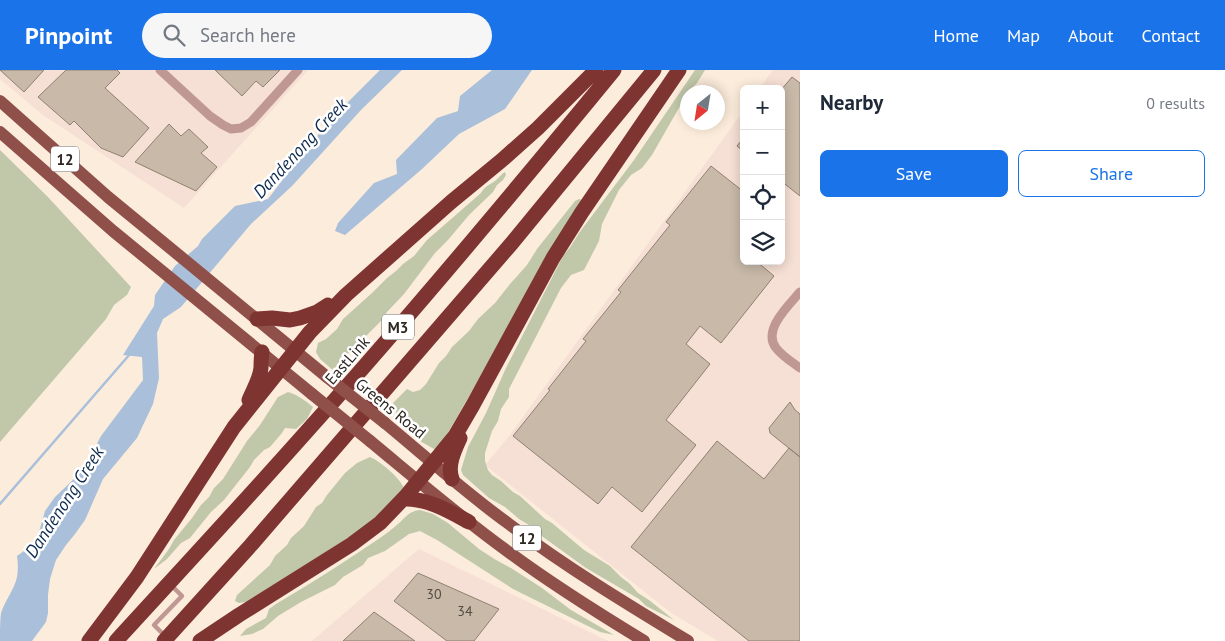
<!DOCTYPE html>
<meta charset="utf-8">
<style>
body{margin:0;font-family:"PT Sans",sans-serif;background:#f6f6f7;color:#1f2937}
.controls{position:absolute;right:15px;top:15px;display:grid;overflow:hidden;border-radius:8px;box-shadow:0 2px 12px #0003}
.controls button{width:45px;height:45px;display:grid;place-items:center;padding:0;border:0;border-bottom:1px solid #e0e1e3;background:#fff;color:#1f2937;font:25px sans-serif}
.compass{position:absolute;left:680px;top:15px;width:45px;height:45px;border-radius:50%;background:#fff;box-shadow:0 2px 12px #0003;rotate:210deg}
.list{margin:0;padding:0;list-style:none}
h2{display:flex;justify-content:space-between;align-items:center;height:65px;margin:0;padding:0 20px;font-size:21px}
h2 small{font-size:16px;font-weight:400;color:#747a83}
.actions{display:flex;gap:10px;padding:15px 20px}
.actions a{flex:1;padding:11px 0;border:1px solid #1a73e8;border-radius:8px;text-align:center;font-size:18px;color:#1a73e8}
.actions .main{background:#1a73e8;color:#fff}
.icon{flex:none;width:28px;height:28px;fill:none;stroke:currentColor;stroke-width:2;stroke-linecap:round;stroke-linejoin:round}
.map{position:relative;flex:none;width:800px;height:571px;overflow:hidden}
header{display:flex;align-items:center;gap:30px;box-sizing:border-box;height:70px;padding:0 25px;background:#1a73e8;color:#fff}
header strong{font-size:24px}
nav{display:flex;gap:28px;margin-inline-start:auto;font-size:18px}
.search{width:350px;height:45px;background:#f6f6f7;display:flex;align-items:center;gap:12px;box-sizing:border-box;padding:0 18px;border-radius:28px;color:#747a83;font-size:19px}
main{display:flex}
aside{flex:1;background:#fff}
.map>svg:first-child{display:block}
.industrial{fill:#f6dfd4}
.green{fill:#c1c8aa}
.water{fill:#aabfd9}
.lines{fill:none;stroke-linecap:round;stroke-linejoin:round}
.stream{stroke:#aabfd9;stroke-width:2.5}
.building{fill:#c8b9a8;stroke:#8f8171}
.service{stroke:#bf9894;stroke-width:4.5}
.minor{stroke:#bf9894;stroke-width:9}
.primary{stroke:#90504a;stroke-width:12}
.motorway{stroke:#7e3430;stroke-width:15}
.primary-bridge{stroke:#90504a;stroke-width:12}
.labels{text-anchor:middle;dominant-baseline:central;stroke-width:5;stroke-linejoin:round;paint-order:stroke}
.number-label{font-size:14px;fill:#544c43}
.shield{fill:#fff;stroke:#6c6864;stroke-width:1}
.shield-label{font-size:15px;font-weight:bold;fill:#2d2721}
.street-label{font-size:16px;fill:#2d2721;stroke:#fff}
.water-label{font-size:18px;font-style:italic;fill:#0e2b4f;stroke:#fff}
</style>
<header>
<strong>Pinpoint</strong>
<div class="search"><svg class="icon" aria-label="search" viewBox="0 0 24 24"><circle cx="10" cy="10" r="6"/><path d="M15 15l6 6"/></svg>Search here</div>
<nav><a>Home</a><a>Map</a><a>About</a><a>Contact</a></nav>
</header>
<main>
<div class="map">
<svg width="800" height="571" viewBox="0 0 800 571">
<rect width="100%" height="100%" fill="#fcecdb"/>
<path class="industrial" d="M0,0H308L184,138L43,45L0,9Z
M773,0H800V571H718L670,542L485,395L510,365L744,40V191H781V19H759Z
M419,479L608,571H312Z"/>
<path class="green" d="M695,0H705L697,13L688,22L652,85L642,98L631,105L619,120L602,154L599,171L584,200L571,205L561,218L509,319V327L501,339L498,351L492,361L485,383V391L488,400L492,405L501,411L513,422L520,426L545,449L552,453L584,480L610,496L621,507L630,514L638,523L649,530L674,550L646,536L639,529L586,498L543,467L534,458L519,449L505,437L489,428L463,405L461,400L468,377L486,343L506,298L563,186L571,176L579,163L634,90Z
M0,80L47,126L131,217L127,225L114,235L106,249L0,372Z
M505,102L506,105L503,110L497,115L493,122L469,145L448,170L435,183L404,224L387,242L381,251L364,268L362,272L345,286L334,301L320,289L316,282L318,273L326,269L337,259L343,249L372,223L387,208L396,201L403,194L414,186L427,170L481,123C484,117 489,115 495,111C499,108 501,104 505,102Z
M579,129L583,130L439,378L434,379L420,371L411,361L400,354L393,333L407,319L413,322L420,320L426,314L439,293L446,286L452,277L469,261L478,249L495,233L510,214L527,195L537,179L575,131Z
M288,322C298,325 306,331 313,337L307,349L296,359L285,358L282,363L270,377L264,380L254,390L250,397L224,430L211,442L190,468L181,473L167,489L154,499L169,479L174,470L192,448L201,435L209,427L214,418L223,409L247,371L260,355L278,327Z
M370,387C380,391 400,408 404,418L385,445L246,532L239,533L235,531L237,525L270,495L275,486L287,475L291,468L304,456L316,437L322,433L327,425L345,403L357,393Z
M420,440L433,444L448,453L479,479L496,490L511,498L542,518L571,540L614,565L600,562L513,519L437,470L420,461L409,464L385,481L368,488L363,495L343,507L335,515L301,532L278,546L263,559L252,564L240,566L246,559L266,548L269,539L276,534C312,513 346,491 380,468C386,464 392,459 398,454C406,447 409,441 420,440Z"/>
<path class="water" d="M380,0H402L361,40L292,116L251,154L181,237L163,249L157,263L159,308L153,334L137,368L103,409L85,450L75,464L66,475L56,490L50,509L48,525V543L46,552L32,571H0C0,563 0,551 1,543C10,519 21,515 17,486L24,481L29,482L33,481L38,476L39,462L45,441L55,427L75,408L88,391L101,366L143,310L142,287L123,285L154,236L155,225L175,196L198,176L202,169L235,136L268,129L309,75L350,30Z
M492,0H532L505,39L459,64L422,99L345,165L335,161L338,153L374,113L397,104L396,90L437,48L458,41L460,26Z"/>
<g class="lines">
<path class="stream" d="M0,434L130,284"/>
</g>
<path class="building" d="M0,0H44L24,22Z
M66,0H117L120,3L105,18L149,58L123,87L101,78L74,51L70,55L38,27Z
M215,0H280L263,17L256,11L242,26Z
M792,7L800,13V126L781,111V20Z
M169,54L181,66L189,59L208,77L201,83L217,97L196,121L135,92Z
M744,67V82L737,76Z
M711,96L744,122V191H756L774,206L721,273L700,256L686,274L710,294L666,350L696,375L642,442L612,417L598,434L513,366L550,320L548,319L586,271L583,269L621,222L618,220L670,155L666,152Z
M790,332L795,340L800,344V387L770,363L769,358Z
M717,371L764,409L789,378L800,387V571H749L631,477Z
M418,503L499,539L474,571H447L394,531Z
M374,542L415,571H343Z"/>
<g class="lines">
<path class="service" d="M164,565L154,555L182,526L171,515"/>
<path class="minor" d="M160,0L210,46L223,55L231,59L241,58L251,52L298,0
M800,222C789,235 762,260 776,278C782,286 792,292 800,298"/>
<path class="primary" d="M0,31L108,127L327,307
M0,62L113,161L312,324
M385,353C426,387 466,423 509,454C566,497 627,534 688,571
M370,371C416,409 461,448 510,483C553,515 598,543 644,571"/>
<path class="motorway" d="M257,249L272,248L290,250L300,248L317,242L328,235
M249,330C253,320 260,309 261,298C261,293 261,288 262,282
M452,409C447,396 454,381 460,368
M404,429C427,428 449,441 469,452
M89,571L137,507L234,357L310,262L346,225L451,132L502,90L538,58L596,0
M116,571C180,501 245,431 308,360C413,243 514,122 614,0
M164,571L251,475L512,173L654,0
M200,571L239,545L352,474L380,453L406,426L455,366L473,335L553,188L582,142L679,0"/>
<path class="primary-bridge" d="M327,307L385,353
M312,324L370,371"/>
</g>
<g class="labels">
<g class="number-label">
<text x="434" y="524">30</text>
<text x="465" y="541">34</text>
</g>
<g class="shield">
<rect x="51" y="76.5" width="28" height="25" rx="4"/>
<rect x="382" y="244.5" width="32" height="25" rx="4"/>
<rect x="513" y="455.5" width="28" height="25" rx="4"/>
</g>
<g class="shield-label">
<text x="65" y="89">12</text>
<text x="398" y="257">M3</text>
<text x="527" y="468">12</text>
</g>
<g class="street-label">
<text transform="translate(347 290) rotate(-49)">EastLink</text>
<text transform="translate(391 338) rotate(39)">Greens Road</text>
</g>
<g class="water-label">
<text transform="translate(300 78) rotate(-47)">Dandenong Creek</text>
<text transform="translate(64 432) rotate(-57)">Dandenong Creek</text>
</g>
</g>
</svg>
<div class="controls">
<button>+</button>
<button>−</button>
<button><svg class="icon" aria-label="locate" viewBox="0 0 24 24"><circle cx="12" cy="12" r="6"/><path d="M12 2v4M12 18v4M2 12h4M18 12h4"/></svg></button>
<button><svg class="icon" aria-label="layers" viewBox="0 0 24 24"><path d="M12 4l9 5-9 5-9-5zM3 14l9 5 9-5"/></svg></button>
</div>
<svg class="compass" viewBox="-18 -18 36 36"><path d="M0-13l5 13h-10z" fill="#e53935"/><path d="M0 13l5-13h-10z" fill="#747a83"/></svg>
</div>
<aside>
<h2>Nearby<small>0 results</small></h2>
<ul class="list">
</ul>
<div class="actions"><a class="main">Save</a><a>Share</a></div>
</aside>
</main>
